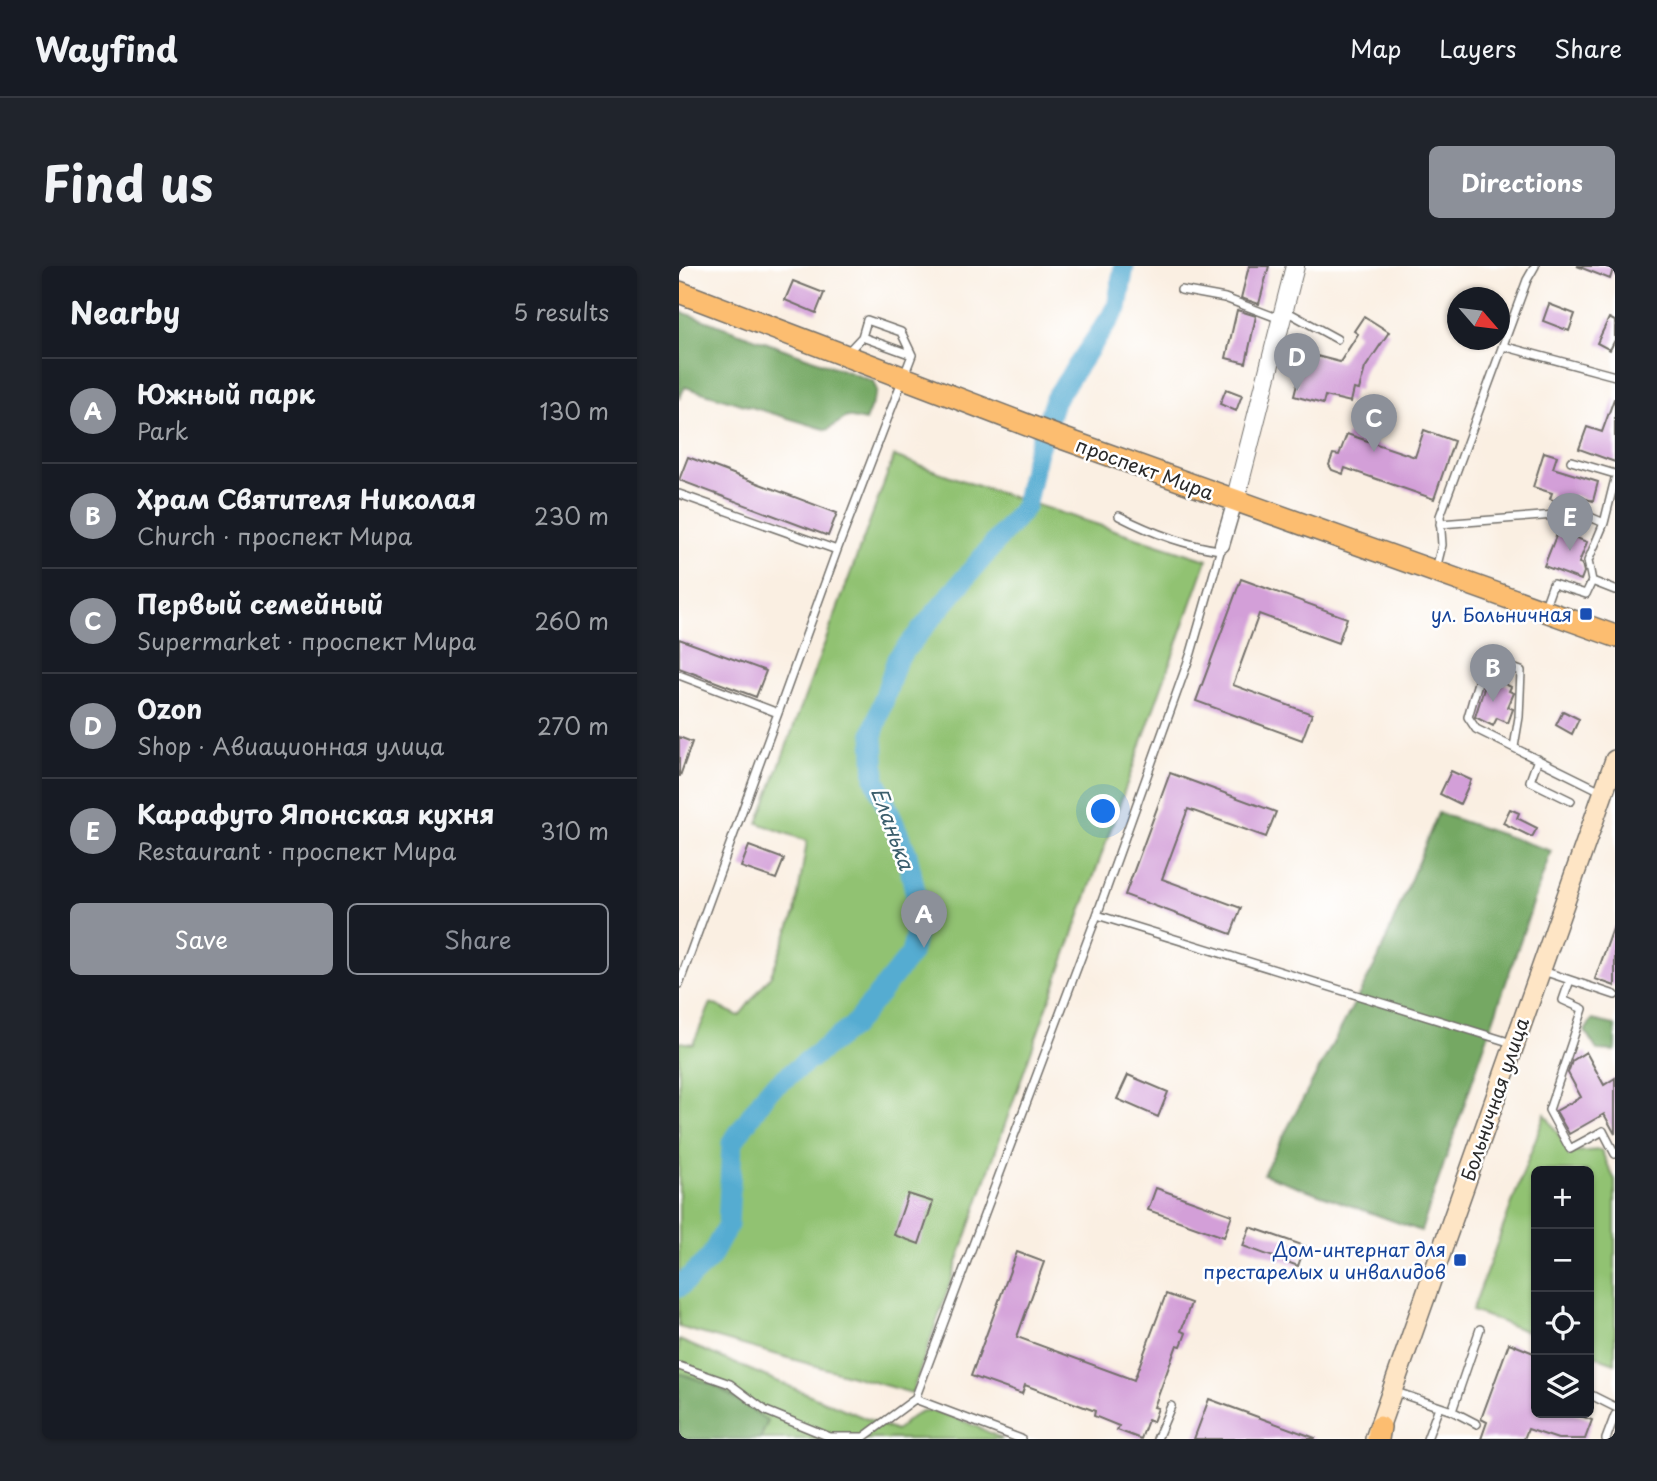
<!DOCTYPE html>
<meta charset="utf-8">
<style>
body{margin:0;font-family:"Playpen Sans",sans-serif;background:#20242c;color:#f1f3f6}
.controls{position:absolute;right:21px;bottom:21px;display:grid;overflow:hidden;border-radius:10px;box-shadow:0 2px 5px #0004}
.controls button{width:63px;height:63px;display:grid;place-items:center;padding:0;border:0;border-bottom:2px solid #363941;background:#171b24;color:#f1f3f6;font:35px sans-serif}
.compass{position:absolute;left:768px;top:21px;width:63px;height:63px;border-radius:50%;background:#171b24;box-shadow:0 2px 5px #0004;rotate:118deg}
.you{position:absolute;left:425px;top:546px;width:24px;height:24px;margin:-18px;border:5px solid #fff;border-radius:50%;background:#1a73e8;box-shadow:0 0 0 10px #1a73e833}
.badge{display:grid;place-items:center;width:46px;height:46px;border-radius:50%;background:#8c9099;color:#fff;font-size:23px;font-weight:700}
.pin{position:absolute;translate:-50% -58px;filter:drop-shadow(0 2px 4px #0008)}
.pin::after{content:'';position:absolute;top:37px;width:24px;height:21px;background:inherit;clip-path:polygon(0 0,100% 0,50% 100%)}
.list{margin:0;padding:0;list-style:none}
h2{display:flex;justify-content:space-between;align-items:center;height:91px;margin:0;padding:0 28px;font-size:30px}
h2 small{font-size:23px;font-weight:400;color:#9ea1a6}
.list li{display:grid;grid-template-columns:46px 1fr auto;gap:21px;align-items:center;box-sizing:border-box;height:105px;padding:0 28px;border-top:2px solid #363941}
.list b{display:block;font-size:26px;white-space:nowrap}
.list p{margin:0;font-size:23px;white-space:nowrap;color:#9ea1a6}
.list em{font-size:23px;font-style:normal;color:#9ea1a6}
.actions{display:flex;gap:14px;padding:21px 28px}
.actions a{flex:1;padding:16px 0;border:2px solid #8c9099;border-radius:10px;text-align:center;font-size:24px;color:#8c9099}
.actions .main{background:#8c9099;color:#fff}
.icon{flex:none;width:38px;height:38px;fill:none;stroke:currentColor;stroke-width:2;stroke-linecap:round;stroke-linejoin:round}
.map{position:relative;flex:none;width:936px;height:1173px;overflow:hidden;border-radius:10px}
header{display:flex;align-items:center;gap:42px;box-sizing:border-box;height:98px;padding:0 35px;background:#171b24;border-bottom:2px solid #363941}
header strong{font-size:33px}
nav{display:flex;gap:38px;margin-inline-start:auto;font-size:24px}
.intro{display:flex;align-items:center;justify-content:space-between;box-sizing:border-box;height:168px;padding:0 42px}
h1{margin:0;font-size:49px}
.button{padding:18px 32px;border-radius:10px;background:#8c9099;color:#fff;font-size:24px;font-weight:700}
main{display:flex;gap:42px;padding:0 42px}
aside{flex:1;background:#171b24;border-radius:10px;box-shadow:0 2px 5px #0004}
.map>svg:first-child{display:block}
.green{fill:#91c272;stroke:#5e764e;stroke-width:2}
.forest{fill:#74a864;stroke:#506a48;stroke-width:2}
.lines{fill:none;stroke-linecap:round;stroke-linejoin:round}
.river{stroke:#55acd1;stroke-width:21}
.building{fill:#d39fd8}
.service-casing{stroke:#73706b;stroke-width:10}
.minor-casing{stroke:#73706b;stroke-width:17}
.tertiary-casing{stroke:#73706b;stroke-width:20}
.secondary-casing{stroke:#73706b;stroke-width:22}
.primary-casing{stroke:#73706b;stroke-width:24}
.service{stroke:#fff;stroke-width:7}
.minor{stroke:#fff;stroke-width:14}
.tertiary{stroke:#fff;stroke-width:18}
.secondary{stroke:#fee5c5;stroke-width:19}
.primary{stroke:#fcbd6f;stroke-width:21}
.transit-dot{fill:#1a4fb4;stroke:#fff;stroke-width:2.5}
.labels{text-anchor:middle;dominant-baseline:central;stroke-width:5;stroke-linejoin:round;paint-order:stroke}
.street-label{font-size:19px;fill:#2b2b2b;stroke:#fff}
.transit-label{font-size:19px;fill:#164399;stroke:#fff;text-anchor:end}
.water-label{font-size:21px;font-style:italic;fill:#3c5f6d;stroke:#fff}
</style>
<header>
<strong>Wayfind</strong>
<nav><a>Map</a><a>Layers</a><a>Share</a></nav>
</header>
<div class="intro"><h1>Find us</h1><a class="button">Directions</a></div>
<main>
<aside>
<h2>Nearby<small>5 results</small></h2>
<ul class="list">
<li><span class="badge">A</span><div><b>Южный парк</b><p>Park</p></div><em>130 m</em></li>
<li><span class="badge">B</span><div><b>Храм Святителя Николая</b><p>Church · проспект Мира</p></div><em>230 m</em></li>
<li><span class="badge">C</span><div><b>Первый семейный</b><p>Supermarket · проспект Мира</p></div><em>260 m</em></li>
<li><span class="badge">D</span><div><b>Ozon</b><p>Shop · Авиационная улица</p></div><em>270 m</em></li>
<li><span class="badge">E</span><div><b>Карафуто Японская кухня</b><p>Restaurant · проспект Мира</p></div><em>310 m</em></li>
</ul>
<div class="actions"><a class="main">Save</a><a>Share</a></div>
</aside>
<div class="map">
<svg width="936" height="1173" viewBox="0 0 936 1173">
<rect width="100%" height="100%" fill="#fff"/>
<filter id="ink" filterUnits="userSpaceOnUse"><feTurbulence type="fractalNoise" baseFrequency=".0143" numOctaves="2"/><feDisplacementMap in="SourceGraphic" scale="14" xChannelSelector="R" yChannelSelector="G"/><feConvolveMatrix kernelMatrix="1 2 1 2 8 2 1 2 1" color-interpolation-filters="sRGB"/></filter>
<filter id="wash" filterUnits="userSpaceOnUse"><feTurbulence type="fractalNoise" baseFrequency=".00686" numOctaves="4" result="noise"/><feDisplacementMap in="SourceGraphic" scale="28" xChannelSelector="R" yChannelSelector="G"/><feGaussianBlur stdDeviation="1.57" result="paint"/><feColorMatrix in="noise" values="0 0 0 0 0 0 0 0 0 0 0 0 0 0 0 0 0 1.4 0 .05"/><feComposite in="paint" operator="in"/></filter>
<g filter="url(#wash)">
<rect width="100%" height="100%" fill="#faefe2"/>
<path class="green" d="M215,190L302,221L528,294L324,864L233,1127L0,1061V776L14,778L32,737L60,750L92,709L116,647L128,575L79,557Z
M866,848L891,886L922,884L936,914V1097L910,1088V905H857V1069L793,1045Z
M0,1074L217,1165C224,1159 236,1146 244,1145C263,1142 306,1165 324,1173H0Z"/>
<path class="forest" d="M0,45L194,115L198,125L186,155L168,151L148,164L6,121L0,133Z
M759,547L872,585L742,965L584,908L699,693Z
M913,754L936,759V785L918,784L906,765Z
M0,1107L37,1120L89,1155L81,1173H0Z"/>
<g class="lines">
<path class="river" d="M0,1021L31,992L49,959L53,877L89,825L173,761L232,688L241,648L228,588L196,513L194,467L218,393L346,241L357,189L376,133L438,42L445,0"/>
</g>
<g id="blocks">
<path class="building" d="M570,0H590L580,38L562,32Z
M898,0H935L931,13Z
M114,15L145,27L137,47L106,34Z
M870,38L896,48L890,65L864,55Z
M558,44L577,50L567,97L547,92Z
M685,50L710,66L686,102L680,124L675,123L672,136L646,130L644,138L615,130L626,87L661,96L679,68L675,65Z
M930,52L936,55V74L931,84L918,77Z
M547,123L563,129L557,145L541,138Z
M935,133H936V196L900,183L908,161L923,166Z
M745,164L775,175L755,233L666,202L664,208L653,204L650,199L654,188L660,189L668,168L736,191Z
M865,186L878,190L874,202L919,216L914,235L894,229L891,240L871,233L873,227L854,221Z
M9,191L158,247L149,270L0,214Z
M879,265L908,276L900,297L903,298L905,306L902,314L865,300Z
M562,313L668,352L659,377L580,348L554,419L633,448L623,474L517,435Z
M0,373L87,405L77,431L0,402Z
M814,412L832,421L830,425L835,427L829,441L834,443L829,457L818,452L814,460L796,451L807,416L811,418Z
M884,445L900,453L893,468L877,459Z
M0,471L13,476L1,510H0Z
M772,505L792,514L781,538L761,528Z
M491,507L597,546L587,571L509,543L483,613L562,642L552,668L446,629Z
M831,543L840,547L838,552L858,562L853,571L824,557Z
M70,580L105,593L97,613L62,601Z
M935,660H936V720L916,713Z
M907,786L925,819L936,812V868L925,848L890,868L877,845L902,831L889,807L893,795Z
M449,809L489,826L479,851L438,833Z
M477,922L553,949L545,971L469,944Z
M229,928L254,936L240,978L215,969Z
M571,961L626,980L619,1000L564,980Z
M338,986L365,996L338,1071L455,1114L487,1028L512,1037L502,1065L507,1067L502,1080L498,1079L475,1141L479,1142L474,1156L469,1154L462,1173L438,1164L440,1160L415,1150L416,1145L346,1119L343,1128L292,1110Z
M830,1077L857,1088V1124L854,1132L857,1133V1147H893L913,1154L906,1173H879L849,1163L845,1173H802L808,1156L802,1153Z
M530,1133L636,1172L635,1173H515Z"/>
</g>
</g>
<g filter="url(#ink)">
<use href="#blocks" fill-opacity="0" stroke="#73706b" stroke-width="2"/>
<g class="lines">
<defs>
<path id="service" d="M502,24L546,32L601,53
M605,44L658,73
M824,80L936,110
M167,88L183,71L233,89
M892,195L936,208
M0,228L158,284
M440,250C473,267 504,279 541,284
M925,257L936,213
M761,258L902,247L925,257L909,295L913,315L936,324
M543,279L512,387L418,649L833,777
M757,303L763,279L761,250L848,14L856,0
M865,343L874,318L907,328L913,315
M0,409L99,447L158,284L233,89L222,66L188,54L183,71
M835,481L840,451L842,405L806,392L789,451L797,463L924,526
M859,493L851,515L892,535
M864,705L936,729
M891,714L884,734L904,743L870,844L891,883L924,865L936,888
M0,718L99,447
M0,1100L51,1118L87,1145L151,1171H184
M714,1125L773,1145L798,1158
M910,1128L936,1141
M236,1133L342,1173
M773,1145L801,1063
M182,1173L236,1133L418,649
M478,1173L492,1140
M748,1173L760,1141
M927,1173L936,1149"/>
<path id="minor" d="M543,279L556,235"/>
<path id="tertiary" d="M556,235L616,0"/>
<path id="secondary" d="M696,1173L936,494"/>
<path id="primary" d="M0,26L377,170L936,370
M699,1173L701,1161"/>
</defs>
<use href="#service" class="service-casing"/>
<use href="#minor" class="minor-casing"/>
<use href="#tertiary" class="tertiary-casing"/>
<use href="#secondary" class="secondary-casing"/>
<use href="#primary" class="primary-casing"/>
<use href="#service" class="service"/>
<use href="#minor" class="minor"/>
<use href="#tertiary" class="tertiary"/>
<use href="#secondary" class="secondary"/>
<use href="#primary" class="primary"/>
</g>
</g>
<g class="transit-dot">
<rect x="900" y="341" width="14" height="14" rx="3.5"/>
<rect x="774" y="987" width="14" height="14" rx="3.5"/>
</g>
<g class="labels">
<g class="street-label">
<text transform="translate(466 202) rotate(20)">проспект Мира</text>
<text transform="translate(815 833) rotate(-71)">Больничная улица</text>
</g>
<g class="transit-label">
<text x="893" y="348">ул. Больничная</text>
<text x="767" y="983">Дом-интернат для<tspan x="767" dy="22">престарелых и инвалидов</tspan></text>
</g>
<g class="water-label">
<text transform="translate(215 562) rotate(70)">Еланька</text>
</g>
</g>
</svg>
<div class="controls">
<button>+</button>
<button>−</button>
<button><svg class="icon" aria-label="locate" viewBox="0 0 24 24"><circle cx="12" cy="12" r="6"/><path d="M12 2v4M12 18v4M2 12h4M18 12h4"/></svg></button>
<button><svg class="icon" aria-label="layers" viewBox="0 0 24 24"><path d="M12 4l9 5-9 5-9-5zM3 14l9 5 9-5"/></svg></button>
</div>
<svg class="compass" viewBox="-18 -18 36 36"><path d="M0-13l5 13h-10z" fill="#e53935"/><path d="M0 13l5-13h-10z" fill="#9ea1a6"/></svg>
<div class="you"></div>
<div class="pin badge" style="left:245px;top:682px">A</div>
<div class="pin badge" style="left:814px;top:436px">B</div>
<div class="pin badge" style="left:695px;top:186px">C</div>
<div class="pin badge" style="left:618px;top:125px">D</div>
<div class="pin badge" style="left:891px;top:285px">E</div>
</div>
</main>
